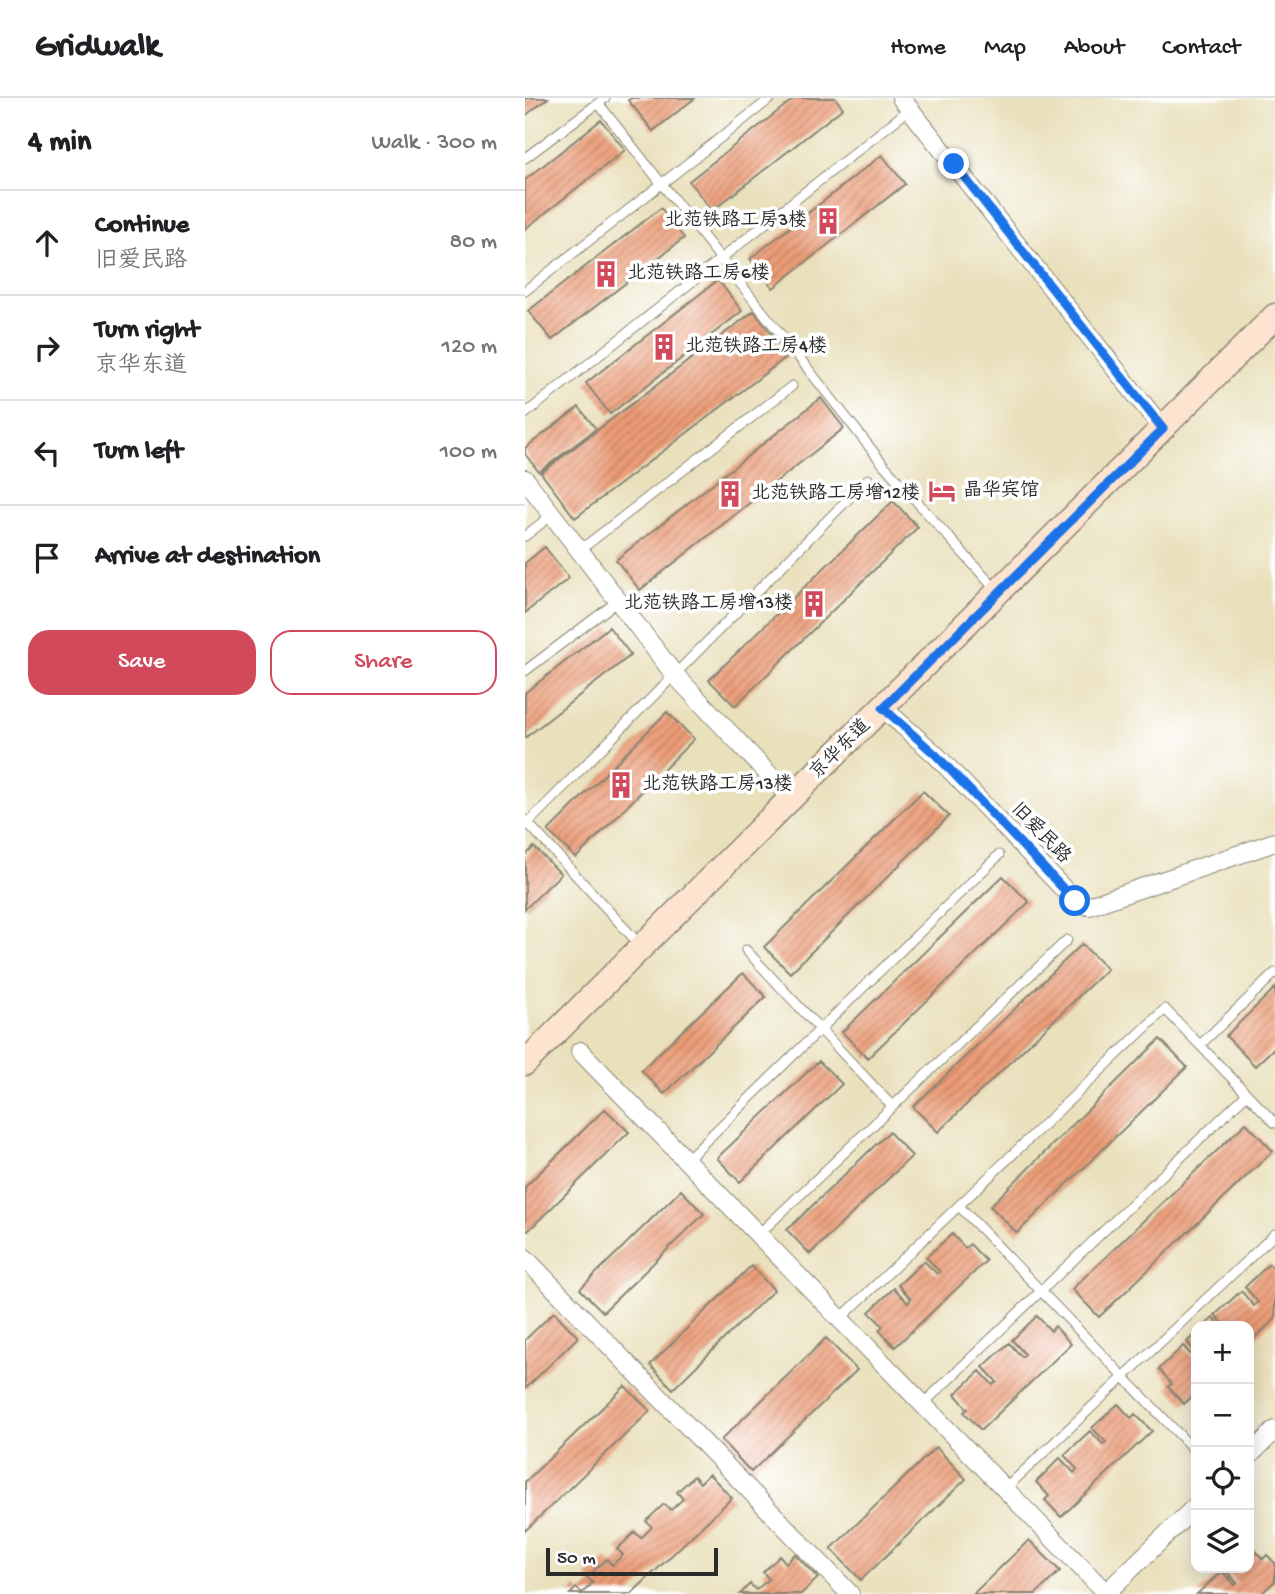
<!DOCTYPE html>
<meta charset="utf-8">
<style>
body{margin:0;font-family:"Gochi Hand","LXGW WenKai TC",sans-serif;background:#f2f2f2;color:#202124}
.controls{position:absolute;right:21px;bottom:21px;display:grid;overflow:hidden;border-radius:14px;box-shadow:0 4px 18px #0003}
.controls button{width:63px;height:63px;display:grid;place-items:center;padding:0;border:0;border-bottom:2px solid #e0e0e0;background:#fff;color:#202124;font:35px sans-serif}
.scale{position:absolute;left:21px;bottom:18px;width:172px;box-sizing:border-box;padding-left:7px;border:4px solid #2b2b2b;border-top:0;font-size:19px;line-height:24px;white-space:nowrap;color:#2b2b2b;-webkit-text-stroke:5px #fff;paint-order:stroke}
.stop{position:absolute;width:21px;height:21px;margin:-16px;border:5px solid #1a73e8;border-radius:50%;background:#fff}
.stop.end{background:#1a73e8;border-color:#fff;box-shadow:0 2px 7px #0008}
.list{margin:0;padding:0;list-style:none}
h2{display:flex;justify-content:space-between;align-items:center;height:91px;margin:0;padding:0 28px;font-size:30px}
h2 small{font-size:23px;font-weight:400;color:#757577}
.list li{display:grid;grid-template-columns:46px 1fr auto;gap:21px;align-items:center;box-sizing:border-box;height:105px;padding:0 28px;border-top:2px solid #e0e0e0}
.list b{display:block;font-size:26px;white-space:nowrap}
.list p{margin:0;font-size:23px;white-space:nowrap;color:#757577}
.list em{font-size:23px;font-style:normal;color:#757577}
.actions{display:flex;gap:14px;padding:21px 28px}
.actions a{flex:1;padding:16px 0;border:2px solid #d1495b;border-radius:21px;text-align:center;font-size:24px;color:#d1495b}
.actions .main{background:#d1495b;color:#fff}
.icon{flex:none;width:38px;height:38px;fill:none;stroke:currentColor;stroke-width:2;stroke-linecap:round;stroke-linejoin:round}
.map{position:relative;flex:none;width:750px;height:1496px;overflow:hidden}
header{display:flex;align-items:center;gap:42px;box-sizing:border-box;height:98px;padding:0 35px;background:#fff;border-bottom:2px solid #e0e0e0}
header strong{font-size:33px}
nav{display:flex;gap:38px;margin-inline-start:auto;font-size:24px}
main{display:flex}
aside{flex:1;background:#fff}
.map>svg:first-child{display:block}
.building{fill:url(#building-hatch)}
.lines{fill:none;stroke-linecap:round;stroke-linejoin:round}
.service-casing{stroke:#8a8674;stroke-width:11}
.minor-casing{stroke:#8a8674;stroke-width:20}
.secondary-casing{stroke:#8a8674;stroke-width:27}
.service{stroke:#fff;stroke-width:9}
.minor{stroke:#fff;stroke-width:18}
.secondary{stroke:#fde4d0;stroke-width:24}
.route{stroke:#1a73e8;stroke-width:9}
.labels{text-anchor:middle;dominant-baseline:central;stroke-width:7;stroke-linejoin:round;paint-order:stroke}
.poi-label{font-size:19px;fill:#2b2b2b;stroke:#fff;text-anchor:start}
.street-label{font-size:19px;fill:#2b2b2b;stroke:#fff}
</style>
<header>
<strong>Gridwalk</strong>
<nav><a>Home</a><a>Map</a><a>About</a><a>Contact</a></nav>
</header>
<main>
<aside>
<h2>4 min<small>Walk · 300 m</small></h2>
<ul class="list">
<li><svg class="icon" aria-label="ahead" viewBox="0 0 24 24"><path d="M12 20V5M6 11l6-6 6 6"/></svg><div><b>Continue</b><p>旧爱民路</p></div><em>80 m</em></li>
<li><svg class="icon" aria-label="right" viewBox="0 0 24 24"><path d="M7 20v-9h11M14 6l5 5-5 5"/></svg><div><b>Turn right</b><p>京华东道</p></div><em>120 m</em></li>
<li><svg class="icon" aria-label="left" viewBox="0 0 24 24"><path d="M17 20v-9H6M10 6l-5 5 5 5"/></svg><div><b>Turn left</b></div><em>100 m</em></li>
<li><svg class="icon" aria-label="arrive" viewBox="0 0 24 24"><path d="M6 21V4h12l-3 4 3 4H6"/></svg><div><b>Arrive at destination</b></div></li>
</ul>
<div class="actions"><a class="main">Save</a><a>Share</a></div>
</aside>
<div class="map">
<svg width="750" height="1496" viewBox="0 0 750 1496">
<defs>
<pattern id="building-hatch" width="6" height="6" patternUnits="userSpaceOnUse" patternTransform="scale(1.75)"><rect width="6" height="6" fill="#ec9b76"/><path d="M-1 1l2-2M0 6l6-6M5 7l2-2" fill="none" stroke="#bf7f61"/></pattern>
</defs>
<rect width="100%" height="100%" fill="#fff"/>
<filter id="ink" filterUnits="userSpaceOnUse"><feTurbulence type="fractalNoise" baseFrequency=".0143" numOctaves="2"/><feDisplacementMap in="SourceGraphic" scale="14" xChannelSelector="R" yChannelSelector="G"/><feConvolveMatrix kernelMatrix="1 2 1 2 8 2 1 2 1" color-interpolation-filters="sRGB"/></filter>
<filter id="wash" filterUnits="userSpaceOnUse"><feTurbulence type="fractalNoise" baseFrequency=".00686" numOctaves="4" result="noise"/><feDisplacementMap in="SourceGraphic" scale="28" xChannelSelector="R" yChannelSelector="G"/><feGaussianBlur stdDeviation="1.57" result="paint"/><feColorMatrix in="noise" values="0 0 0 0 0 0 0 0 0 0 0 0 0 0 0 0 0 1.4 0 .05"/><feComposite in="paint" operator="in"/></filter>
<g filter="url(#wash)">
<rect width="100%" height="100%" fill="#e9e0bc"/>
<g id="blocks">
<path class="building" d="M0,0H23L0,18Z
M107,0H170L128,33L103,2Z
M270,0H310L318,10L187,113L164,83Z
M76,22L100,52L0,131V82Z
M357,57L380,86L248,190L225,161Z
M136,110L159,140L27,242L3,213Z
M193,182L217,213L85,316L61,285Z
M229,213L263,258L50,420L16,375Z
M296,300L319,330L115,492L91,462Z
M54,309L71,331L14,374L0,356V350Z
M368,403L393,429L210,608L184,582Z
M20,449L44,480L0,515V465Z
M84,529L106,557L0,640V595Z
M142,614L169,641L51,760L23,733Z
M398,693L424,718L265,875L239,849Z
M9,749L36,776L0,811V758Z
M478,778L504,804L343,960L317,934Z
M557,846L582,871L413,1034L388,1009Z
M218,875L241,899L139,996L116,972Z
M750,890V949L730,968L701,938Z
M635,941L662,969L492,1135L465,1108Z
M294,963L317,986L215,1084L192,1060Z
M80,1011L104,1034L3,1133L0,1131V1089Z
M721,1025L748,1053L574,1219L547,1191Z
M364,1034L387,1058L285,1156L262,1132Z
M156,1092L179,1116L78,1214L55,1191Z
M427,1136L440,1150L445,1146L461,1163L370,1249L354,1232L358,1228L344,1214L369,1190L383,1205L386,1201L373,1187L399,1163L412,1176L415,1174L401,1159Z
M744,1166L750,1172V1221L724,1245V1228H701L690,1217L716,1193L729,1208L733,1204L720,1189Z
M226,1168L249,1192L148,1291L125,1267Z
M29,1214L53,1239L0,1291V1242Z
M512,1218L526,1233L530,1228L546,1246L456,1332L439,1314L443,1311L430,1296L455,1273L468,1287L472,1284L458,1269L484,1245L497,1259L500,1256L487,1242Z
M688,1220L696,1228H679Z
M671,1235V1254L662,1244Z
M301,1240L332,1272L226,1374L196,1342Z
M658,1248L671,1262V1295L659,1306L643,1289L647,1286L634,1271Z
M100,1288L125,1313L0,1433V1384Z
M593,1306L606,1320L610,1316L627,1333L536,1419L520,1402L524,1398L511,1384L535,1360L549,1375L552,1371L539,1357L565,1333L578,1346L581,1344L567,1330Z
M411,1349L441,1381L336,1482L306,1451Z
M184,1376L207,1400L106,1496H45L51,1490L57,1495L68,1485L62,1479L82,1461L87,1467L98,1457L92,1451L110,1434L116,1440L127,1429L121,1423L139,1406L146,1412L158,1401L152,1394L169,1378L175,1385Z
M504,1442L535,1473L511,1496H448Z
M724,1446L738,1461L742,1457L750,1465V1483L736,1496H672L697,1473L710,1487L712,1485L699,1470H724Z
M270,1456L293,1480L276,1496H215L225,1486L231,1492L244,1481L238,1474L255,1458L261,1465Z"/>
</g>
</g>
<g filter="url(#ink)">
<use href="#blocks" fill-opacity="0" stroke="#8a8674" stroke-width="2"/>
<g class="lines">
<defs>
<path id="service" d="M73,5L358,366L473,494
M0,60L80,0
M0,193L246,0
M0,316L385,11
M0,438L28,416
M55,452L267,288
M0,573L94,502
M0,722L116,848
M0,728L343,381
M221,852L367,1008
M675,947L750,875
M161,1062L474,757
M434,1108L671,1354
M234,1136L542,842
M315,1221L640,911L750,1025
M399,1305L722,996
M480,1391L750,1136"/>
<path id="minor" d="M376,0L638,331
M0,381L149,576L267,701
M358,610L411,657L550,803L564,808L750,744
M55,953L581,1495L671,1408
M0,1160L325,1496
M724,1358L750,1332"/>
<path id="secondary" d="M0,965L750,218"/>
</defs>
<use href="#service" class="service-casing"/>
<use href="#minor" class="minor-casing"/>
<use href="#secondary" class="secondary-casing"/>
<use href="#service" class="service"/>
<use href="#minor" class="minor"/>
<use href="#secondary" class="secondary"/>
</g>
</g>
<g class="lines" filter="url(#ink)">
<path class="route" d="M429,66L638,331L358,610L411,657L550,803"/>
</g>
<defs>
<symbol id="building-bare" viewBox="-9 -9 18 18"><path d="M-4-6H4V6H1V3H-1V6H-4ZM-2.5-4.3h1.7v1.8h-1.7ZM.8-4.3h1.7v1.8H.8ZM-2.5-1h1.7V.8h-1.7ZM.8-1h1.7V.8H.8Z" fill="#d1495b" stroke="#fff" stroke-width="2.5" paint-order="stroke"/></symbol>
<symbol id="hotel-bare" viewBox="-9 -9 18 18"><path d="M-6-4.5h1.5V1H6V5H4.5V3h-9V5H-6ZM-4 0a1.8 1.8 0 1 1 3.6 0ZM.5 0V-2.5h3Q6-2.5 6 0Z" fill="#d1495b" stroke="#fff" stroke-width="2.5" paint-order="stroke"/></symbol>
</defs>
<g fill-rule="evenodd">
<use href="#building-bare" x="284" y="104" width="38" height="38"/>
<use href="#building-bare" x="62" y="157" width="38" height="38"/>
<use href="#building-bare" x="120" y="230" width="38" height="38"/>
<use href="#hotel-bare" x="398" y="374" width="38" height="38"/>
<use href="#building-bare" x="186" y="377" width="38" height="38"/>
<use href="#building-bare" x="270" y="487" width="38" height="38"/>
<use href="#building-bare" x="77" y="668" width="38" height="38"/>
</g>
<g class="labels">
<g class="poi-label">
<text x="282" y="123" text-anchor="end">北范铁路工房3楼</text>
<text x="102" y="176">北范铁路工房6楼</text>
<text x="160" y="249">北范铁路工房4楼</text>
<text x="438" y="393">晶华宾馆</text>
<text x="226" y="396">北范铁路工房增12楼</text>
<text x="268" y="506" text-anchor="end">北范铁路工房增13楼</text>
<text x="117" y="687">北范铁路工房13楼</text>
</g>
<g class="street-label">
<text transform="translate(316 652) rotate(-45)">京华东道</text>
<text transform="translate(515 736) rotate(46)">旧爱民路</text>
</g>
</g>
</svg>
<div class="controls">
<button>+</button>
<button>−</button>
<button><svg class="icon" aria-label="locate" viewBox="0 0 24 24"><circle cx="12" cy="12" r="6"/><path d="M12 2v4M12 18v4M2 12h4M18 12h4"/></svg></button>
<button><svg class="icon" aria-label="layers" viewBox="0 0 24 24"><path d="M12 4l9 5-9 5-9-5zM3 14l9 5 9-5"/></svg></button>
</div>
<div class="scale">50 m</div>
<div class="stop" style="left:550px;top:803px"></div>
<div class="stop end" style="left:429px;top:66px"></div>
</div>
</main>
